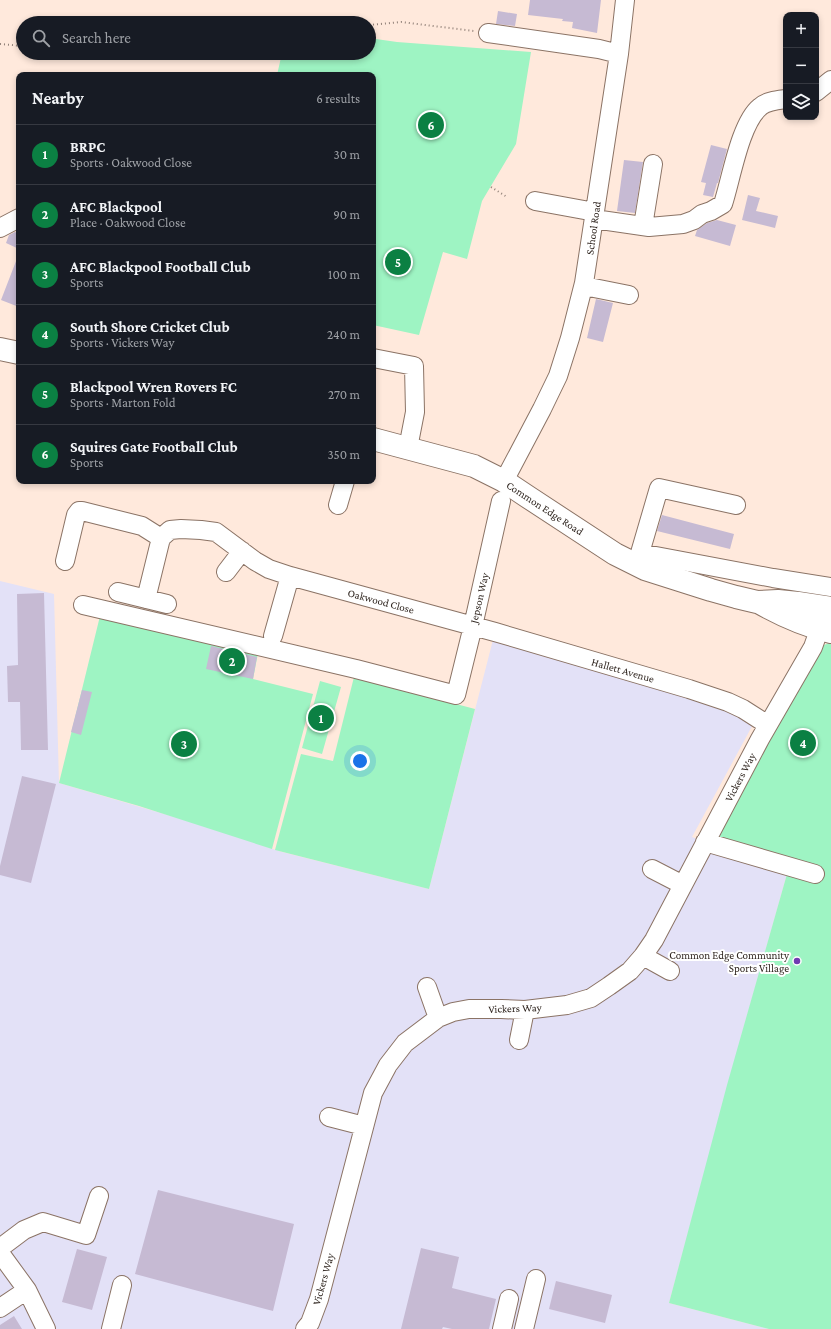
<!DOCTYPE html>
<meta charset="utf-8">
<style>
body{margin:0;font-family:"Crimson Pro",serif;background:#242831;color:#f1f3f6}
.controls{position:absolute;right:12px;top:12px;display:grid;overflow:hidden;border-radius:8px;box-shadow:0 2px 6px #0003}
.controls button{width:36px;height:36px;display:grid;place-items:center;padding:0;border:0;border-bottom:1px solid #363941;background:#171b24;color:#f1f3f6;font:20px sans-serif}
.you{position:absolute;left:360px;top:761px;width:14px;height:14px;margin:-10px;border:3px solid #fff;border-radius:50%;background:#1a73e8;box-shadow:0 0 0 6px #1a73e833}
.badge{display:grid;place-items:center;width:26px;height:26px;border-radius:50%;background:#0b8043;color:#fff;font-size:13px;font-weight:700}
.pin{position:absolute;translate:-50% -50%;border:2px solid #fff;box-shadow:0 1px 4px #0006}
.list{margin:0;padding:0;list-style:none}
h2{display:flex;justify-content:space-between;align-items:center;height:52px;margin:0;padding:0 16px;font-size:17px}
h2 small{font-size:13px;font-weight:400;color:#9ea1a6}
.list li{display:grid;grid-template-columns:26px 1fr auto;gap:12px;align-items:center;box-sizing:border-box;height:60px;padding:0 16px;border-top:1px solid #363941}
.list b{display:block;font-size:15px;white-space:nowrap}
.list p{margin:0;font-size:13px;white-space:nowrap;color:#9ea1a6}
.list em{font-size:13px;font-style:normal;color:#9ea1a6}
.icon{flex:none;width:22px;height:22px;fill:none;stroke:currentColor;stroke-width:2;stroke-linecap:round;stroke-linejoin:round}
.map{position:relative;flex:none;width:831px;height:1329px;overflow:hidden}
.search{position:absolute;background:#171b24;box-shadow:0 2px 6px #0003;left:16px;top:16px;width:360px;height:44px;display:flex;align-items:center;gap:10px;box-sizing:border-box;padding:0 14px;border-radius:22px;color:#9ea1a6;font-size:15px}
.panel{position:absolute;background:#171b24;box-shadow:0 2px 6px #0003;left:16px;top:72px;width:360px;height:412px;border-radius:8px}
.map>svg:first-child{display:block}
.industrial{fill:#e3e1f7}
.green{fill:#9ef4c3}
.building{fill:#c6bad3}
.lines{fill:none;stroke-linecap:round;stroke-linejoin:round}
.minor-casing{stroke:#8b7365;stroke-width:20}
.major-casing{stroke:#8b7365;stroke-width:24}
.path{stroke:#928279;stroke-width:2;stroke-dasharray:1 3;stroke-linecap:butt}
.minor{stroke:#fff;stroke-width:18}
.major{stroke:#fff;stroke-width:22}
.poi-dot{fill:#703bb2;stroke:#fff;stroke-width:1.5}
.labels{text-anchor:middle;dominant-baseline:central;stroke-width:4;stroke-linejoin:round;paint-order:stroke}
.street-label{font-size:11px;fill:#2f251f;stroke:#fff}
.poi-label{font-size:11px;fill:#2f251f;stroke:#fff;text-anchor:end}
</style>
<div class="map">
<svg width="831" height="1329" viewBox="0 0 831 1329">
<rect width="100%" height="100%" fill="#ffe9dc"/>
<path class="industrial" d="M0,581L54,594L59,783L198,824L282,852L429,889L495,632L757,717L692,837L705,842L789,867L745,1023L669,1303L769,1329H0Z"/>
<path class="green" d="M369,38L397,42L531,52L516,144L482,201L467,259L443,252L419,335L373,325V75H277L282,53H369Z
M100,616L258,653L253,679L313,694L272,849L139,806L59,783Z
M831,642V1329H769L669,1303L727,1085L789,867L715,845L763,751L822,646Z
M354,677L475,709L429,889L275,850L301,754L333,761Z
M320,681L341,687L322,754L302,748Z"/>
<path class="building" d="M530,0H601L597,33L572,28L573,22L562,21L563,19L528,15Z
M498,11L517,14L515,26L496,24Z
M711,145L727,149L718,183H717L713,197L703,195L706,183L701,182Z
M624,160L643,162L635,213L617,211Z
M748,195L760,198L756,211L778,216L775,228L742,220Z
M717,220L736,225L730,246L695,236L697,230L707,223Z
M15,232L19,234V249L6,243L9,235Z
M18,256H19V307L1,300Z
M596,299L613,303L603,342L587,338Z
M662,515L734,534L730,549L657,531Z
M44,593L48,750H21L20,702H8L7,666L18,665L17,594Z
M211,646L257,657L253,679L206,669Z
M82,690L92,692L81,735L71,732Z
M22,776L56,784L31,883L0,875V866Z
M158,1190L294,1224L273,1311L135,1274Z
M421,1248L459,1257L452,1288L496,1299L489,1329H452L443,1327L442,1329H401Z
M77,1249L107,1257L92,1310L62,1302Z
M556,1281L612,1295L605,1323L549,1309Z
M14,1316L22,1329H0V1325Z"/>
<g class="lines">
<defs>
<path id="minor" d="M488,33L599,49L619,54
M816,92L831,80
M535,201L595,212
M594,219L649,227L683,224L694,220L702,214L711,211L723,204C731,180 740,123 760,107C766,101 778,100 786,99
M643,226L653,164
M0,228L19,218
M584,286L629,295
M373,358L414,366L415,412L408,448
M504,481L542,409L558,376L570,338L584,283L619,54L625,0
M338,505L345,481
M736,505L659,488L640,553L773,578L831,587
M65,561L76,515L79,511H82L142,526L161,538L170,530L181,529L201,530L216,532L255,561L269,569L290,576L495,632L689,689L728,702L743,709L768,725
M226,572L242,551
M118,592L167,604
M146,599L161,538
M83,605L356,669L456,695L473,626L501,501
M273,636L290,576
M705,842L815,874
M652,869L683,885
M643,956L670,971
M427,987L438,1018
M519,1040L525,1010
M329,1117L364,1126
M0,1248L24,1230L43,1222L86,1235L99,1196
M0,1253L27,1290L46,1329
M0,1308L27,1290
M111,1329L122,1285
M305,1329L310,1323L319,1299L373,1093L388,1065L405,1043L438,1018L453,1012L469,1009H501L525,1010L567,1005L591,998L609,986L630,971L643,956L654,940L760,739L813,647L824,616
M502,1329L509,1299
M524,1329L536,1279"/>
<path id="major" d="M0,349L19,353
M373,439L474,466L504,481L528,497L615,554L645,569L711,590L736,597L757,602L778,601L798,603L831,608
M760,603C783,616 806,626 831,632"/>
</defs>
<use href="#minor" class="minor-casing"/>
<use href="#major" class="major-casing"/>
<path class="path" d="M224,23L232,17L296,23
M369,25L401,22L474,31
M0,44L23,46
M74,53L103,57L117,53
M180,53L181,55L183,53
M491,187L507,197"/>
<use href="#minor" class="minor"/>
<use href="#major" class="major"/>
</g>
<circle class="poi-dot" cx="797" cy="961" r="4"/>
<g class="labels">
<g class="street-label">
<text transform="translate(593 228) rotate(-82)">School Road</text>
<text transform="translate(545 508) rotate(33)">Common Edge Road</text>
<text transform="translate(479 598) rotate(-77)">Jepson Way</text>
<text transform="translate(381 601) rotate(15)">Oakwood Close</text>
<text transform="translate(623 670) rotate(16)">Hallett Avenue</text>
<text transform="translate(740 777) rotate(-62)">Vickers Way</text>
<text transform="translate(515 1008) rotate(-2)">Vickers Way</text>
<text transform="translate(323 1279) rotate(-74)">Vickers Way</text>
</g>
<g class="poi-label">
<text x="789" y="955">Common Edge Community<tspan x="789" dy="13">Sports Village</tspan></text>
</g>
</g>
</svg>
<div class="controls">
<button>+</button>
<button>−</button>
<button><svg class="icon" aria-label="layers" viewBox="0 0 24 24"><path d="M12 4l9 5-9 5-9-5zM3 14l9 5 9-5"/></svg></button>
</div>
<div class="you"></div>
<div class="pin badge" style="left:321px;top:718px">1</div>
<div class="pin badge" style="left:232px;top:661px">2</div>
<div class="pin badge" style="left:184px;top:744px">3</div>
<div class="pin badge" style="left:803px;top:743px">4</div>
<div class="pin badge" style="left:398px;top:262px">5</div>
<div class="pin badge" style="left:431px;top:125px">6</div>
<div class="search"><svg class="icon" aria-label="search" viewBox="0 0 24 24"><circle cx="10" cy="10" r="6"/><path d="M15 15l6 6"/></svg>Search here</div>
<section class="panel">
<h2>Nearby<small>6 results</small></h2>
<ul class="list">
<li><span class="badge">1</span><div><b>BRPC</b><p>Sports · Oakwood Close</p></div><em>30 m</em></li>
<li><span class="badge">2</span><div><b>AFC Blackpool</b><p>Place · Oakwood Close</p></div><em>90 m</em></li>
<li><span class="badge">3</span><div><b>AFC Blackpool Football Club</b><p>Sports</p></div><em>100 m</em></li>
<li><span class="badge">4</span><div><b>South Shore Cricket Club</b><p>Sports · Vickers Way</p></div><em>240 m</em></li>
<li><span class="badge">5</span><div><b>Blackpool Wren Rovers FC</b><p>Sports · Marton Fold</p></div><em>270 m</em></li>
<li><span class="badge">6</span><div><b>Squires Gate Football Club</b><p>Sports</p></div><em>350 m</em></li>
</ul>
</section>
</div>
